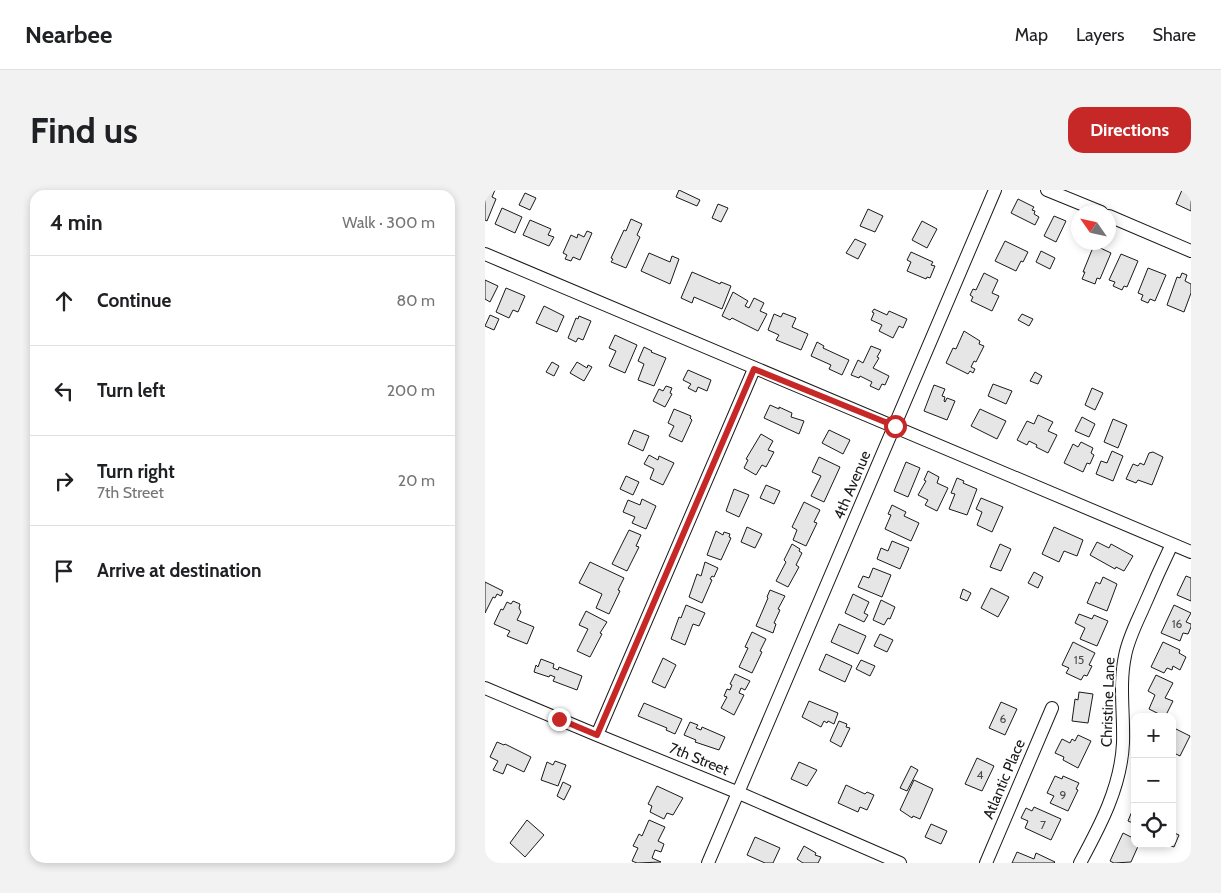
<!DOCTYPE html>
<meta charset="utf-8">
<style>
body{margin:0;font-family:Cabin,sans-serif;background:#f2f2f2;color:#202124}
.controls{position:absolute;right:15px;bottom:15px;display:grid;overflow:hidden;border-radius:10px;box-shadow:0 2px 8px #0003}
.controls button{width:45px;height:45px;display:grid;place-items:center;padding:0;border:0;border-bottom:1px solid #e0e0e0;background:#fff;color:#202124;font:25px sans-serif}
.compass{position:absolute;left:586px;top:15px;width:45px;height:45px;border-radius:50%;background:#fff;box-shadow:0 2px 8px #0003;rotate:304deg}
.stop{position:absolute;width:15px;height:15px;margin:-11px;border:4px solid #c62828;border-radius:50%;background:#fff}
.stop.end{background:#c62828;border-color:#fff;box-shadow:0 1px 5px #0008}
.list{margin:0;padding:0;list-style:none}
h2{display:flex;justify-content:space-between;align-items:center;height:65px;margin:0;padding:0 20px;font-size:21px}
h2 small{font-size:16px;font-weight:400;color:#757577}
.list li{display:grid;grid-template-columns:32px 1fr auto;gap:15px;align-items:center;box-sizing:border-box;height:90px;padding:0 20px;border-top:1px solid #e0e0e0}
.list b{display:block;font-size:19px;white-space:nowrap}
.list p{margin:0;font-size:16px;white-space:nowrap;color:#757577}
.list em{font-size:16px;font-style:normal;color:#757577}
.icon{flex:none;width:28px;height:28px;fill:none;stroke:currentColor;stroke-width:2;stroke-linecap:round;stroke-linejoin:round}
.map{position:relative;flex:none;width:706px;height:673px;overflow:hidden;border-radius:15px}
header{display:flex;align-items:center;gap:30px;box-sizing:border-box;height:70px;padding:0 25px;background:#fff;border-bottom:1px solid #e0e0e0}
header strong{font-size:24px}
nav{display:flex;gap:28px;margin-inline-start:auto;font-size:18px}
.intro{display:flex;align-items:center;justify-content:space-between;box-sizing:border-box;height:120px;padding:0 30px}
h1{margin:0;font-size:35px}
.button{padding:12px 22px;border-radius:15px;background:#c62828;color:#fff;font-size:18px;font-weight:700}
main{display:flex;gap:30px;padding:0 30px}
aside{flex:1;background:#fff;border-radius:15px;box-shadow:0 2px 8px #0003}
.map>svg:first-child{display:block}
.building{fill:#e6e6e6;stroke:#1a1a1a}
.lines{fill:none;stroke-linecap:round;stroke-linejoin:round}
.street-casing{stroke:#1a1a1a;stroke-width:14}
.street{stroke:#fff;stroke-width:12}
.route{stroke:#c62828;stroke-width:6}
.labels{text-anchor:middle;dominant-baseline:central;stroke-width:4;stroke-linejoin:round;paint-order:stroke}
.number-label{font-size:12px;fill:#4d4d4d}
.street-label{font-size:15px;fill:#1a1a1a;stroke:#fff}
</style>
<header>
<strong>Nearbee</strong>
<nav><a>Map</a><a>Layers</a><a>Share</a></nav>
</header>
<div class="intro"><h1>Find us</h1><a class="button">Directions</a></div>
<main>
<aside>
<h2>4 min<small>Walk · 300 m</small></h2>
<ul class="list">
<li><svg class="icon" aria-label="ahead" viewBox="0 0 24 24"><path d="M12 20V5M6 11l6-6 6 6"/></svg><div><b>Continue</b></div><em>80 m</em></li>
<li><svg class="icon" aria-label="left" viewBox="0 0 24 24"><path d="M17 20v-9H6M10 6l-5 5 5 5"/></svg><div><b>Turn left</b></div><em>200 m</em></li>
<li><svg class="icon" aria-label="right" viewBox="0 0 24 24"><path d="M7 20v-9h11M14 6l5 5-5 5"/></svg><div><b>Turn right</b><p>7th Street</p></div><em>20 m</em></li>
<li><svg class="icon" aria-label="arrive" viewBox="0 0 24 24"><path d="M6 21V4h12l-3 4 3 4H6"/></svg><div><b>Arrive at destination</b></div></li>
</ul>
</aside>
<div class="map">
<svg width="706" height="673" viewBox="0 0 706 673">
<rect width="100%" height="100%" fill="#fff"/>
<path class="building" d="M0,0H10L7,7L11,9L2,31L0,30Z
M194,0L215,10L212,16L191,7Z
M697,0H706V21L691,14Z
M40,3L51,8L45,20L34,15Z
M533,9L549,17L547,20L550,21L549,24L554,27L550,35L526,23Z
M233,14L243,18L236,32L227,28Z
M17,18L37,27L30,43L10,34Z
M383,19L398,26L390,42L375,36Z
M569,26L581,31L571,52L559,46Z
M146,29L157,34L152,45L155,47L141,78L126,72L128,69L126,68L139,40L141,41Z
M45,30L66,39L63,45L69,47L64,56L38,45Z
M437,31L452,39L442,58L427,50Z
M102,41L107,43L95,70L88,67L86,71L80,69L82,65L78,63L86,45L92,48L93,44L99,47Z
M370,49L381,54L373,69L361,63Z
M520,51L543,62L538,72L536,71L531,81L510,71Z
M609,55L626,63L615,89L612,88L610,94L597,89L600,82H598Z
M556,61L570,68L565,79L551,72Z
M426,62L448,72L446,75L450,76L445,88L442,87L441,89L422,81L426,72L422,70Z
M164,63L185,72L187,66L194,69L185,94L156,81Z
M636,64L653,71L642,97L639,96L637,100L628,96L630,92L624,90Z
M663,78L681,85L670,111L665,109L663,113L656,110L658,105L653,103Z
M207,82L235,94L236,92L246,96L237,119L209,107L207,113L196,108Z
M499,83L513,90L507,103L514,106L507,121L486,111L488,107L485,105L488,99L491,100Z
M697,83L702,85L700,91L706,94V103L699,122L682,115L692,87L695,88Z
M0,90L13,96L5,112L0,109Z
M21,98L40,106L33,122L28,120L24,128L11,122Z
M248,102L263,111L260,116L264,118L269,108L279,113L275,121L282,124L273,141L247,128L245,130L237,126Z
M59,116L79,126L72,142L51,133Z
M389,119L402,125L404,121L422,129L418,138L414,136L408,148L394,141L397,135L386,130L389,123L387,122Z
M298,123L311,128L307,137L323,144L316,160L291,150L294,145L283,140L289,124L296,127Z
M537,124L548,129L544,136L533,130Z
M5,125L14,129L9,140L0,136Z
M94,126L106,131L98,150L93,148L91,152L83,148L91,128L93,129Z
M479,141L495,151L494,154L499,156L491,172L489,171L486,177L490,179L488,183L485,181L483,184L461,173L468,158L471,159Z
M130,145L152,155L140,183L124,176L131,161L124,158Z
M332,152L339,156L338,158L364,170L357,185L344,179L346,175L326,166Z
M386,156L396,160L392,167L394,168L388,178L404,186L400,195L397,194L394,200L385,196L387,192L375,186L374,188L366,185L373,170L378,173Z
M159,157L167,161L166,162L181,168L169,196L153,190L159,174L153,171Z
M67,172L74,176L69,186L61,182Z
M92,172L102,178L103,175L107,177L99,191L85,183Z
M203,180L226,190L222,201L213,197L211,202L203,198L206,194L198,190Z
M550,182L557,186L553,194L545,191Z
M508,194L527,201L521,214L503,206Z
M449,195L460,199L457,206L460,207L459,211L460,212L462,208L470,211L462,230L439,221Z
M181,196L187,198L185,203L187,204L180,217L168,211L174,199L178,201Z
M607,198L618,203L610,220L600,215Z
M285,215L294,219V217L307,223L306,227L319,231L314,244L279,228Z
M189,219L206,226L205,228L207,230L197,252L184,246L189,236L183,233Z
M495,219L521,231L512,249L486,236Z
M553,225L568,232L563,241L572,245L563,263L551,257L552,255L544,251L542,255L532,250L542,231L549,234Z
M597,227L610,234L604,247L590,241Z
M628,229L642,235L633,258L619,252Z
M149,240L164,246L158,261L143,254Z
M344,240L365,250L358,264L337,253Z
M276,244L288,251L283,260L289,262L281,277L277,275L271,285L259,278L263,270L261,269Z
M596,252L608,258L606,263L609,265L605,274L602,273L598,282L579,273L588,254L593,257Z
M627,261L638,266L628,291L611,284L616,271L622,273Z
M668,262L678,267L667,295L653,290L651,293L641,289L648,274L653,276L655,273L659,275L664,263Z
M164,265L173,270L174,266L189,273L178,295L165,289L169,279L159,274Z
M334,267L355,277L339,312L326,306L336,286L327,282Z
M421,272L435,278L423,307L409,301Z
M443,281L454,287L452,293L463,298L452,321L440,315L443,310L433,305L441,291L439,290Z
M141,286L154,292L148,305L135,299Z
M472,288L479,291L478,293L492,299L482,325L464,319L470,304L466,303Z
M281,295L295,301L289,314L275,308Z
M249,299L264,305L254,327L241,321Z
M496,308L518,317L507,342L492,335L497,322L491,319Z
M157,309L171,316L161,339L147,333L150,327L138,322L143,310L155,315Z
M319,312L335,320L329,332L332,333L321,356L308,350L312,340L307,337Z
M407,315L421,322L419,326L434,333L426,351L400,339L406,325L403,324Z
M262,337L277,344L270,358L256,352Z
M569,337L598,350L592,366L579,361L574,372L557,364Z
M144,340L156,345L151,356L154,357L142,381L127,374Z
M231,341L238,345L239,342L245,344L244,347L246,348L236,370L222,365Z
M407,351L424,358L415,379L392,369L396,358L403,361Z
M612,352L624,358L626,354L648,366L639,381L631,377L630,379L605,365Z
M307,354L315,359L314,361L317,363L311,375L314,377L303,397L291,391L301,372L299,370Z
M515,354L526,359L516,381L505,377Z
M105,372L139,388L133,400L135,401L124,424L111,418L117,404L94,393Z
M220,372L233,378L229,387L227,386L225,389L227,390L217,413L204,407L212,384L216,386Z
M388,378L406,385L397,407L373,397L378,386L384,388Z
M549,382L558,387L553,398L543,393Z
M701,386L706,388V411L692,405Z
M618,387L632,394L622,421L602,413L611,392L615,394Z
M0,392L18,401L16,406L12,404L10,408L8,407L0,423Z
M506,398L524,407L513,427L496,418Z
M478,399L486,403L482,411L475,408Z
M285,400L300,406L293,419L295,420L289,433L291,434L288,443L271,436L283,408L282,407Z
M368,404L384,412L379,423L383,425L379,432L360,423Z
M396,410L410,417L405,429L403,428L399,435L388,430Z
M28,411L35,414L34,418L36,422L32,430L49,437L42,454L22,446L25,441L9,434L16,419L18,420L22,412L26,414Z
M201,415L220,423L214,436L208,434L200,455L186,449L194,427L196,428Z
M689,415L706,423L701,432L706,434V437L703,444L698,443L695,451L676,443Z
M101,421L122,432L115,443L117,444L105,467L92,461L103,439L94,435Z
M594,424L607,429L609,425L623,431L612,456L595,449L600,438L590,433Z
M354,434L381,446L373,464L346,452Z
M267,442L281,449L275,461L277,462L267,483L254,477L263,458L260,457Z
M395,444L408,450L402,462L389,456Z
M588,452L610,463L604,475L607,476L602,486L599,485L596,490L581,483L584,478L577,475Z
M678,452L695,460L694,463L701,467L695,480L688,476L687,480L682,478L679,483L666,477Z
M341,464L367,476L360,492L334,480Z
M178,468L191,475L180,498L167,492Z
M56,469L69,474L68,478L73,480L74,477L97,486L92,500L68,491L70,487L65,485L64,487L49,482L51,475L53,477Z
M376,470L390,476L385,486L371,479Z
M250,484L265,491L260,500L256,498L254,503L259,505L249,525L236,518L242,507L239,506L242,499L245,500L247,495L245,494Z
M671,485L688,493L680,508L688,511L680,527L664,519L670,505L663,501Z
M594,502L608,504L603,533L587,531L590,509L593,510Z
M324,511L353,523L349,534L343,531L342,533L339,531L336,537L317,527Z
M516,512L532,519L520,545L504,538Z
M159,513L197,529L190,544L181,540L182,538L153,526Z
M354,531L362,534L361,537L365,538L356,557L345,551Z
M205,532L213,535L211,538L216,540L217,537L240,547L234,560L210,552L211,550L199,545Z
M687,537L705,546L695,566L687,562Z
M593,545L606,551L593,578L578,570L579,567L570,563L577,549L585,553L587,549L590,551Z
M12,552L19,555L20,554L46,567L39,582L22,574L18,584L8,580L13,571L5,567Z
M492,568L509,576L497,601L480,594Z
M70,571L81,575L73,596L56,590L62,572L68,575Z
M314,572L332,580L322,596L306,589Z
M426,576L433,580L422,601L415,598Z
M570,586L577,589L578,586L594,593L591,599L593,600L583,621L565,613L569,606L562,603Z
M429,590L448,599L435,629L428,626L427,628L415,620Z
M78,592L86,596L79,610L72,606Z
M361,595L380,604L382,602L389,605L382,620L375,617L373,622L353,613Z
M172,596L198,608L188,625L182,623L179,629L165,622L167,616L163,614Z
M650,614V634L643,631Z
M549,617L576,629L566,650L540,638L543,631L536,628L541,618L547,621Z
M42,630L59,645L40,667L25,653Z
M164,630L180,637L173,651L179,654L176,662L170,660L167,668L176,672L152,673L147,671L153,658L148,656L154,644L157,646Z
M446,634L462,641L456,654L440,647Z
M687,642L694,645L689,657L681,654H687Z
M638,643L650,649V654H654L646,672L629,673L625,671Z
M270,647L295,658L288,673H280L262,665Z
M319,656L331,663L330,665L336,667L333,673H318L312,669Z
M532,662L549,669L551,663L570,672L569,673H527Z"/>
<g class="lines">
<defs>
<path id="street" d="M562,0L616,22
M624,26L706,61
M0,64L706,362
M0,498L112,545L254,603L415,673
M112,545L269,179
M223,673L510,0
M501,673L567,518
M595,673C615,636 636,597 638,553C639,524 634,494 640,466C643,449 652,432 659,416C668,395 677,375 687,354"/>
</defs>
<use href="#street" class="street-casing"/>
<use href="#street" class="street"/>
</g>
<g class="lines">
<path class="route" d="M74,529L112,545L269,179L410,236"/>
</g>
<g class="labels">
<g class="number-label">
<text x="692" y="433">16</text>
<text x="594" y="469">15</text>
<text x="518" y="528">6</text>
<text x="495" y="584">4</text>
<text x="578" y="604">9</text>
<text x="558" y="634">7</text>
</g>
<g class="street-label">
<text transform="translate(367 295) rotate(-67)">4th Avenue</text>
<text transform="translate(623 512) rotate(-88)">Christine Lane</text>
<text transform="translate(214 569) rotate(22)">7th Street</text>
<text transform="translate(519 589) rotate(-67)">Atlantic Place</text>
</g>
</g>
</svg>
<div class="controls">
<button>+</button>
<button>−</button>
<button><svg class="icon" aria-label="locate" viewBox="0 0 24 24"><circle cx="12" cy="12" r="6"/><path d="M12 2v4M12 18v4M2 12h4M18 12h4"/></svg></button>
</div>
<svg class="compass" viewBox="-18 -18 36 36"><path d="M0-13l5 13h-10z" fill="#e53935"/><path d="M0 13l5-13h-10z" fill="#757577"/></svg>
<div class="stop" style="left:410px;top:236px"></div>
<div class="stop end" style="left:74px;top:529px"></div>
</div>
</main>
